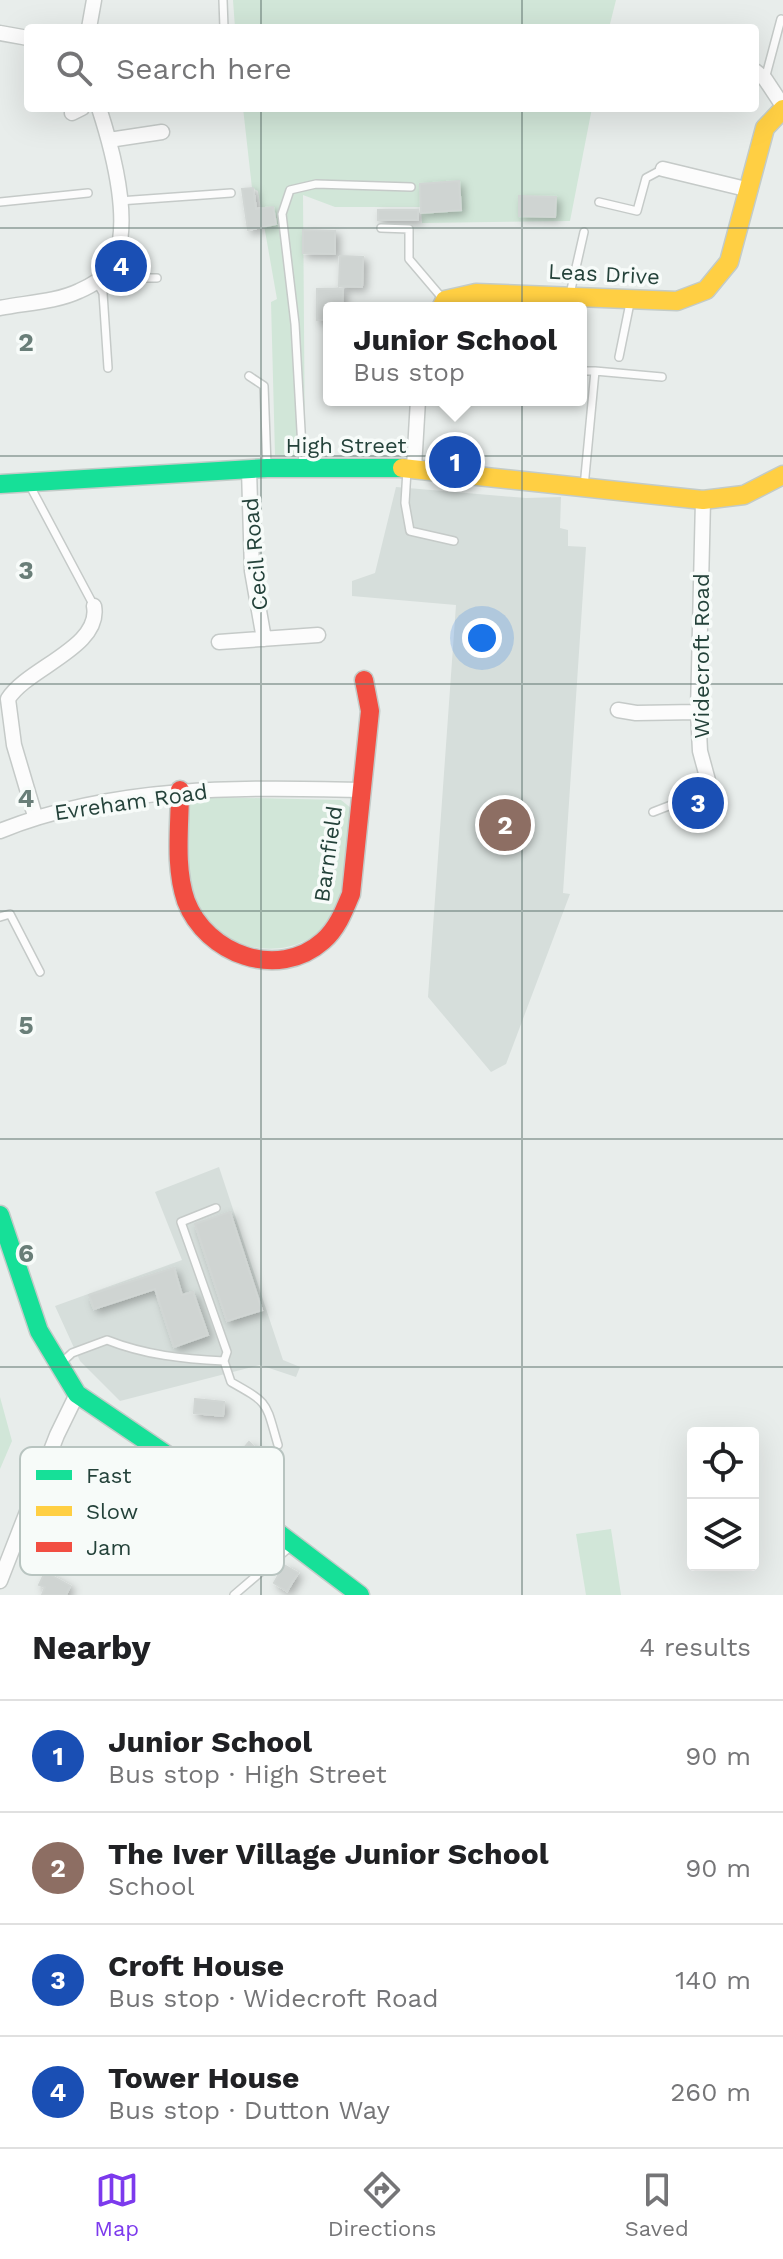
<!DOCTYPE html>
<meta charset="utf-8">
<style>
body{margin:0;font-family:"Work Sans",sans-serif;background:#f2f2f2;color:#202124}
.controls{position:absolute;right:24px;bottom:24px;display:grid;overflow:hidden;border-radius:8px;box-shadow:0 8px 32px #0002}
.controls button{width:72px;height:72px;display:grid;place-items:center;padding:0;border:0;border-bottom:2px solid #e0e0e0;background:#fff;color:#202124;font:40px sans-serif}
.you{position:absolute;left:482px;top:638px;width:28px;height:28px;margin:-20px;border:6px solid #fff;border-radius:50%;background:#1a73e8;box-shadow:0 0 0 12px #1a73e833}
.badge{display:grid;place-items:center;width:52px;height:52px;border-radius:50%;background:#7c3aed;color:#fff;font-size:26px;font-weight:700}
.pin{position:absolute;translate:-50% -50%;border:4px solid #fff;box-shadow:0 2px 8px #0006}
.popup{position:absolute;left:323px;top:302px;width:264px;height:104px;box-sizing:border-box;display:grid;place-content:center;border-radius:8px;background:#fff;filter:drop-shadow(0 2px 6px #0005);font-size:26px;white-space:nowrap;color:#757577}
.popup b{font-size:30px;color:#202124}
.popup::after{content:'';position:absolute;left:50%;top:100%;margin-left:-16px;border:16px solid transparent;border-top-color:#fff}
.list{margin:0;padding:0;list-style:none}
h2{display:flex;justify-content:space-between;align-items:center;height:104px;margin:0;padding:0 32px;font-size:34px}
h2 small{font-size:26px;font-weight:400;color:#757577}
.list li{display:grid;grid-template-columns:52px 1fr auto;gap:24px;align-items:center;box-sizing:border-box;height:112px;padding:0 32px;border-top:2px solid #e0e0e0}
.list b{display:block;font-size:30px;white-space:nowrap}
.list p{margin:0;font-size:26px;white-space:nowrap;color:#757577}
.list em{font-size:26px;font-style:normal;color:#757577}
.icon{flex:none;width:44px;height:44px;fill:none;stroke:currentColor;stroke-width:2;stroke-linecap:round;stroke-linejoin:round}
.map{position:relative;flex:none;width:783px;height:1595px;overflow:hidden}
.search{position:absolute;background:#fff;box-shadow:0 8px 32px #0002;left:24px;right:24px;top:24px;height:88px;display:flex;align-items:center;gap:20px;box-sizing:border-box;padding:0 28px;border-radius:8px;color:#757577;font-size:30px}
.sheet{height:552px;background:#fff}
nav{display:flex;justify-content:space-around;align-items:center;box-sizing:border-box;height:112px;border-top:2px solid #e0e0e0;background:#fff;font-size:22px;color:#757577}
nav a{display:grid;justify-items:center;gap:4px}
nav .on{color:#7c3aed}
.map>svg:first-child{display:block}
.built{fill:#d6dedb}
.green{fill:#d1e6d8}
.building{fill:#cfd4d2;stroke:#d1d6d4;stroke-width:2;filter:url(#shadow)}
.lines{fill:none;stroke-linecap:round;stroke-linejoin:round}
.lane-casing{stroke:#c5cac8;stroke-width:10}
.street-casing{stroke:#c5cac8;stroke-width:17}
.fast-casing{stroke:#c3cbc8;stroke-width:21}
.slow-casing{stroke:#c3cbc8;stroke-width:21}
.jam-casing{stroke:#c3cbc8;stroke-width:21}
.lane{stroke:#fcfcfc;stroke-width:7}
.street{stroke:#fcfcfc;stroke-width:14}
.fast{stroke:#16e098;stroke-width:18}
.slow{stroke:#ffcf43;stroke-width:18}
.jam{stroke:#f24e42;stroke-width:18}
.grid{fill:none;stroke:#697e78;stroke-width:2;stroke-opacity:0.55}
.labels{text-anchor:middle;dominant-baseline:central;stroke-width:7;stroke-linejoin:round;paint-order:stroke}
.street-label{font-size:22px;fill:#24423a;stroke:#f7fbf9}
.key{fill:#f7fbf9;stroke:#b8c4c0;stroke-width:2}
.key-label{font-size:22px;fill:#24423a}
.grid-label{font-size:26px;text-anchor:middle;font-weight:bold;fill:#697e78;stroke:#f7fbf9;stroke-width:7;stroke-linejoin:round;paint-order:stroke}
</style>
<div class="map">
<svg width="783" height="1595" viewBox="0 0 783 1595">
<defs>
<filter id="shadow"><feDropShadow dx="4" dy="4" stdDeviation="4" flood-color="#0004"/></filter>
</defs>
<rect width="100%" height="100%" fill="#e8edeb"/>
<path class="built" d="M396,487L526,498L561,497L560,528L568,530V546L586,547L563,893L570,894L506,1064L491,1072L428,997L456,605L352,596V581L375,573Z
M219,1167L283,1360L300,1367L296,1377L260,1365L120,1401L80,1361L55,1306L182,1260L155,1192Z"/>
<path class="green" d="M233,0H616L609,28H235Z
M243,108H592L570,221L422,223L421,207H335L303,195L305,456L275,455L271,302L277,299L258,191L252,188Z
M202,797L341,800L352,809C349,845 351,885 331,917C301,967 214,955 194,901C187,881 188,831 186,808L188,801Z
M0,1397L12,1441L0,1469Z
M611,1529L621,1595H586L576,1534Z"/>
<path class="building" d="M459,181L461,210L421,213L420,184Z
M253,188L256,209L273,207L276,224L248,230L242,189Z
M519,196L556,197L555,217L519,216Z
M378,210H418V220H378Z
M303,230L335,231V254L303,253Z
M340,256L363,257L362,287L339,286Z
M317,289H343L342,308H329V320H317Z
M230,1212L262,1310L227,1321L195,1224Z
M174,1268L182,1295L193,1292L208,1335L174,1347L155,1289L94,1309L89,1295Z
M195,1399L224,1402L223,1416L194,1413Z
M249,1442L262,1454L246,1473L232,1462Z
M284,1565L298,1573L287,1591L274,1583Z
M45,1572L70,1586L66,1595H42L45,1587L39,1585Z"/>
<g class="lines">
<defs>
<path id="lane" d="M223,0L224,28
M765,79L781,19
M119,201L231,193
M0,202L88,193
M599,202L637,211L646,178L663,169
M381,228L409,229V259L443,299
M108,272L122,278H157
M96,281L103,293L108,368
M570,294L584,232
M619,357L630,303
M581,371H595L584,487
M595,371L662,377
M249,376L264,386L267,466
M303,466L295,324L282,214L290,190L316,184L411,187
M407,470L405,503L410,531L454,541
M29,484L94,606
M653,812L710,790
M0,917L10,914L40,972
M216,1208L181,1222L227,1352L224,1361
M60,1364L72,1353L107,1340C145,1355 183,1359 224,1361L231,1382C270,1404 265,1401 278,1445
M234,1595L291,1546"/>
<path id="street" d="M89,28L94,0
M0,33L28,38
M755,71L765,79L783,106
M72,113L82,108
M109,140L162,132
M663,169L750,190
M0,308C24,303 56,302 79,291C88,287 103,279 109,270C136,233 112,148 99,108
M414,468L418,400
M249,469L252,571L264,639
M703,500L698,712L700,751L716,810
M219,642L318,635
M618,710L636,713L698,712
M35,816L14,745L8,699C27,668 102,647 94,606
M0,831C114,785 240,787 361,790
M0,1581L57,1435L77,1394"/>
<path id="fast" d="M0,484L267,468H402
M0,1215L39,1331L77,1394L248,1510L360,1595"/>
<path id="slow" d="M441,308L445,300L476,293L677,301L706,290L729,262L765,128L783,109
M402,468L703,500L744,495L783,475"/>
<path id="jam" d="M180,790C180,826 174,866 186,901C206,954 278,981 323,941C337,929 344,911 351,894L370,711L364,680"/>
</defs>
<use href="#lane" class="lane-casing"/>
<use href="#street" class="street-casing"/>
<use href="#fast" class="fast-casing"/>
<use href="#slow" class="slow-casing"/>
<use href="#jam" class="jam-casing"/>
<use href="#lane" class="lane"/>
<use href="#street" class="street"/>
<use href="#fast" class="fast"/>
<use href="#slow" class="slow"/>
<use href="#jam" class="jam"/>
</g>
<path class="grid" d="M261,0V28M522,0V28M261,108V1595M522,108V1595M0,228H783M0,456H783M0,684H783M0,911H783M0,1139H783M0,1367H783"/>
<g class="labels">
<g class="street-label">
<text transform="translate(604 274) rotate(3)">Leas Drive</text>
<text x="346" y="445">High Street</text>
<text transform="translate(255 554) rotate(-95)">Cecil Road</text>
<text transform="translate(701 656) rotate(-90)">Widecroft Road</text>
<text transform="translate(131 802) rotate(-8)">Evreham Road</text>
<text transform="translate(328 854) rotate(-82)">Barnfield</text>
</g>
</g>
<rect x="20" y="1447" width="264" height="128" rx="12" class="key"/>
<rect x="36" y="1470" width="36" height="10" fill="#16e098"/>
<rect x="36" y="1506" width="36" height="10" fill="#ffcf43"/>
<rect x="36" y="1542" width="36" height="10" fill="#f24e42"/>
<g class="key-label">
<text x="86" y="1483">Fast</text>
<text x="86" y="1519">Slow</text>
<text x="86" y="1555">Jam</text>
</g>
<g class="grid-label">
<text x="26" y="351">2</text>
<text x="26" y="579">3</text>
<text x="26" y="807">4</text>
<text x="26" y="1034">5</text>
<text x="26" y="1262">6</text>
</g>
</svg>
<div class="controls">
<button><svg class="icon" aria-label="locate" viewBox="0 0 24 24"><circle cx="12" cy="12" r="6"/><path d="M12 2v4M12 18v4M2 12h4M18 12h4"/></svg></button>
<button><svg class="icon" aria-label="layers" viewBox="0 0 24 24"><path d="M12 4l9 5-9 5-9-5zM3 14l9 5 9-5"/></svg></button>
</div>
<div class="you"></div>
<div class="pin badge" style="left:455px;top:462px;background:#1a4fb4">1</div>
<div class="popup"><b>Junior School</b>Bus stop</div>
<div class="pin badge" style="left:505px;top:825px;background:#8d6e63">2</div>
<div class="pin badge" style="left:698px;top:803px;background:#1a4fb4">3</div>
<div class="pin badge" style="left:121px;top:266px;background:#1a4fb4">4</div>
<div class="search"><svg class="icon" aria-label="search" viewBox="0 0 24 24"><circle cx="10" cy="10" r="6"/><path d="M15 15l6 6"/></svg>Search here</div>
</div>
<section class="sheet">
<h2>Nearby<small>4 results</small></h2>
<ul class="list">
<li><span class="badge" style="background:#1a4fb4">1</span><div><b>Junior School</b><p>Bus stop · High Street</p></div><em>90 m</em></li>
<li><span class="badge" style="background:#8d6e63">2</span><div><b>The Iver Village Junior School</b><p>School</p></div><em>90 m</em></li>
<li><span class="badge" style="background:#1a4fb4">3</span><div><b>Croft House</b><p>Bus stop · Widecroft Road</p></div><em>140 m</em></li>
<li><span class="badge" style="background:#1a4fb4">4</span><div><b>Tower House</b><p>Bus stop · Dutton Way</p></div><em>260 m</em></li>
</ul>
</section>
<nav>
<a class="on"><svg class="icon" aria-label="map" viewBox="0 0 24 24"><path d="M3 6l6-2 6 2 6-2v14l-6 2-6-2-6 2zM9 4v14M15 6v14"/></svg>Map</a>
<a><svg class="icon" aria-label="directions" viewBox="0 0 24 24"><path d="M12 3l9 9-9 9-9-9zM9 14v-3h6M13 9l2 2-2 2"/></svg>Directions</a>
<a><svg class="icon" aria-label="saved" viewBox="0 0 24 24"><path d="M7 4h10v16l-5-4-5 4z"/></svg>Saved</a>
</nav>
